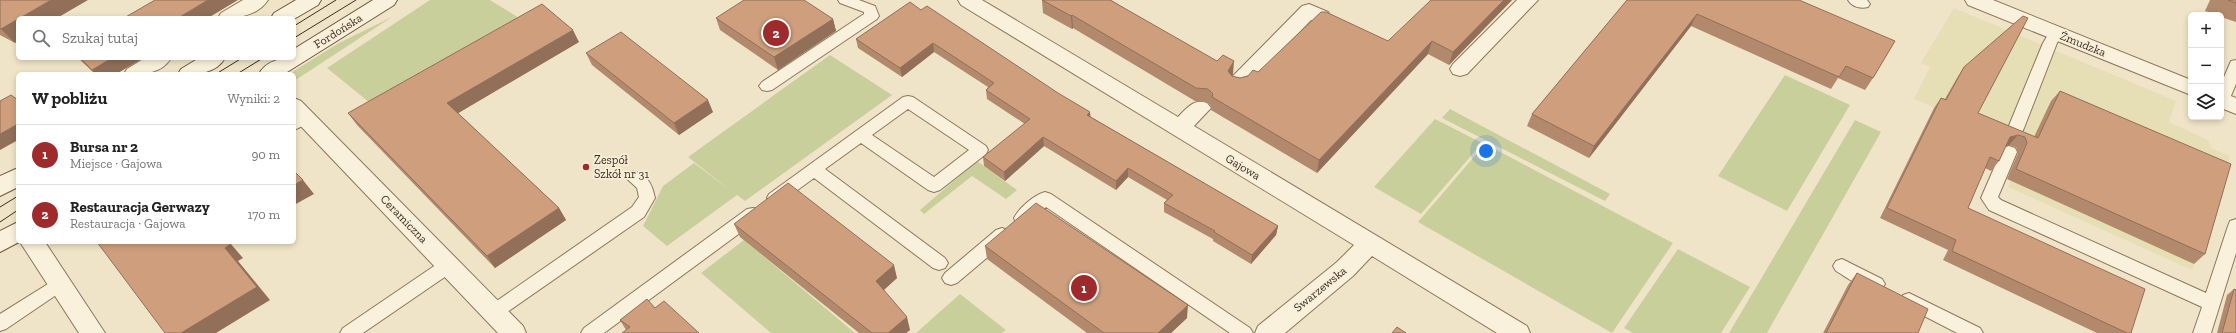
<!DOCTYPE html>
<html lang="pl">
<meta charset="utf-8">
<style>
body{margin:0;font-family:"Zilla Slab",serif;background:#f6f6f6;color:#222}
.controls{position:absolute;right:12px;top:12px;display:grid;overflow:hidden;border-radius:6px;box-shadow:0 2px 6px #0003}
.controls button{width:36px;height:36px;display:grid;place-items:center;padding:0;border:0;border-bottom:1px solid #e0e0e0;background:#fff;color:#222;font:20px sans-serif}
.you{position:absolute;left:1486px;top:151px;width:14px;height:14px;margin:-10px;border:3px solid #fff;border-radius:50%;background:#1a73e8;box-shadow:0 0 0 6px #1a73e833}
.badge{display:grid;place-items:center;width:26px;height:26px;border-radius:50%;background:#9e2a2b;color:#fff;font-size:13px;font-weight:700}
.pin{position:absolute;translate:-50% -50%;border:2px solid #fff;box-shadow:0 1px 4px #0006}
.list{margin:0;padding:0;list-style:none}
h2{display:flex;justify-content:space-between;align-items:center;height:52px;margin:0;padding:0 16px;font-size:17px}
h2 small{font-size:13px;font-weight:400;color:#767676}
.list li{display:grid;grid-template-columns:26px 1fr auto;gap:12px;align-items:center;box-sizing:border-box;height:60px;padding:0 16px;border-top:1px solid #e0e0e0}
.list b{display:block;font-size:15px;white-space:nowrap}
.list p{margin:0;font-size:13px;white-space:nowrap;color:#767676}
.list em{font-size:13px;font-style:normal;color:#767676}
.icon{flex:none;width:22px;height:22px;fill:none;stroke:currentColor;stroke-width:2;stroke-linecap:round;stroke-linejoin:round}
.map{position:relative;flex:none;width:2236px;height:333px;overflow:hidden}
.search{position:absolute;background:#fff;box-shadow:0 2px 6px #0003;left:16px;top:16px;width:280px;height:44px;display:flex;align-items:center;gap:10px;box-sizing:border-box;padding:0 14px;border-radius:6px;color:#767676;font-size:15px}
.panel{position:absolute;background:#fff;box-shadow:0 2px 6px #0003;left:16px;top:72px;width:280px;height:172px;border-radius:6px}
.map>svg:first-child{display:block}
.farmland{fill:#e6deb5}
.green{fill:#c9cf9b}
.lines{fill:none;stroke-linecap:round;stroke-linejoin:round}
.service-casing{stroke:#8d765c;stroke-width:2}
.minor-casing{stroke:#8d765c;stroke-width:2}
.secondary-casing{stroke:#6f573f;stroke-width:2}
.service{fill:#faf1dc;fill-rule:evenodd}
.minor{fill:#faf1dc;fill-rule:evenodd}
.secondary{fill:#faf1dc;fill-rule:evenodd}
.tram{stroke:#3d2e20;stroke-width:1}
.wall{fill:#b2896c}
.shaded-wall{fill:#916f58}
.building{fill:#cf9f7d;stroke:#916f58}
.poi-dot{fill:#9e2a2b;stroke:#f7eed8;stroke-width:1.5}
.labels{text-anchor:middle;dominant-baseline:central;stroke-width:3.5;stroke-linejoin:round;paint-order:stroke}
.street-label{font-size:12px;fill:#3d2e20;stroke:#f7eed8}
.poi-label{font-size:12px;fill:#3d2e20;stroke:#f7eed8;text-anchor:start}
</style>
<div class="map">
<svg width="2236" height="333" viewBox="0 0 2236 333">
<rect width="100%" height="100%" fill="#f0e4c8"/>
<path class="farmland" d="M1954,8L2176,101L2169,122L2208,140L2211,148L2229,156L2227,169L2192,270L2008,187L2026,147L1914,99L1930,67L1921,63Z"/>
<path class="green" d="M430,0H490L516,16L527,28L381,112L327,68Z
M392,17L294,81V74H289L339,43Z
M830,55L892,95L745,201L737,195L667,246L643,226L663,186L694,163L731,191L688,157Z
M1785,75L1850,105L1787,211L1718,176Z
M1450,109L1610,194L1605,201L1442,118Z
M1435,119L1482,143L1421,214L1374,187Z
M1855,120L1881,132L1767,333H1729Z
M1485,144L1673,243L1612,333L1418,222Z
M977,161L1017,190L1006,199L972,176L924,214L920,210Z
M744,240L855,333H771L701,273Z
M1678,249L1750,287L1721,333H1633L1624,328Z
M960,294L1006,330L1002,333H916Z"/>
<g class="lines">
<defs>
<path id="service" d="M838,0H859L875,6L879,16L877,19L772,90L767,91L762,90L759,86L762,82L864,14V12L840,3Z
M1848,0H1867L1870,4L1868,7C1861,9 1852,7 1848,0Z
M2056,28L2061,30L2063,33L2057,43L2024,128L2022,132L2016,134L2010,132L2008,128L2043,43L2051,30Z
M2236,60V84L2227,105L2221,106V84L2231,61Z
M908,96L913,97L986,146L988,150L986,154L940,190L934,192L928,190L861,143L825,169L945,258L948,263L945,268L939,270L933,268L814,178L781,202L775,204L769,202L767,198L769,194L903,97ZM908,109L969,150L934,177L872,135Z
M306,112L311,114L314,118L311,122L294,130V117Z
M2009,146L2015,148L2017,152L1998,197L2001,200L2206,293L2228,226L2230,221L2236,219V253L2211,333H2193L2202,307L1989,210L1981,198L2001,152L2003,148Z
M633,171C648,175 652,184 655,198L644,217L500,317L494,319L488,317L485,312L488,307L632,207L639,197L637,188L625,177L627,173Z
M1045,192L1051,194L1250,328L1253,333H1230L1046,207C1037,215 1029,227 1016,223L1014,218C1019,208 1034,195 1045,192Z
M753,208L759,209L761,214L759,219L604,333H581L584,328L747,209Z
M1002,228L1008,230L1010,235L1008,240L957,283L951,285L945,283L942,278L945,273L996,230Z
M449,258L455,260L458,265L455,270L363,333H340L343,328L443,260Z
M1842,259L1882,279L1885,284L1882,289C1868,294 1848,278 1836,271L1833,266L1836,261Z
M59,277L65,279L68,284L65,289L6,329L0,331V314Z
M1909,293L1980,328L1983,333H1957L1903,305L1900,300L1903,295Z"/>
<path id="minor" d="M243,0H268C257,17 236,18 218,18L221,13Z
M958,0H982L1178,117C1187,108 1194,98 1207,103L1211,108L1194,126L1527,326L1530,333H1497L1372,256L1353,276L1285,333H1255L1258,326L1337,262L1354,245L961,5Z
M1517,0H1538L1467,74L1460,76L1453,74L1450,69L1453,64Z
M1965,0H1993L2191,80V95L1968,5Z
M1309,4L1328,12L1331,17L1328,22L1321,24L1311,20L1245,88L1238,90L1231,88L1228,83L1231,78L1302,6Z
M145,58H171C161,75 141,74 124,74L127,69Z
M2221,92L2236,98V114L2221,108Z
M294,98L301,101L523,326L526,333H498L294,119Z
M20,242H45L105,333H79Z"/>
<path id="secondary" d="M296,0H321L318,5L294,19L271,18L274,13Z
M373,0H397L394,5L284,74H259C266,61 280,58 294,58V49Z
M199,58H225C215,75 195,74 178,74L181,69Z
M18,168V187L0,196V176Z
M18,222L19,242L0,252V231Z"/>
</defs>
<use href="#service" class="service-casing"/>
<use href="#minor" class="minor-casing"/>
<use href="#secondary" class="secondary-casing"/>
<use href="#service" class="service"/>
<use href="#minor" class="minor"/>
<use href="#secondary" class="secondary"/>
<path class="tram" d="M294,26L336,0
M294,38L356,0
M216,74L242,58
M237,74L263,58
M0,207L18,196
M0,222L18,210"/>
</g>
<path class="wall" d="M0,0L15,43L0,35Z
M1042,0H1111L1233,74L1232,76L1240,78L1258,72L1388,41L1512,0L1449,65L1428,54L1317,173L1211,110V106L1207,102L1195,101L1073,28L1072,29L1043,13Z
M1627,0H1799L1873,78L1865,90L1838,78L1831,89L1691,26L1589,158L1527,126L1532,114Z
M2210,0H2236V22L2221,17V15H2217L2205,11Z
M921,10L1091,117L1278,226L1276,235L1251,264L1213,241V239L1164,212V203L1167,200L1128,177L1116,190L1044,146L1005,181L984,166L983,157L1025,124L987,99L986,90L988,87L934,52L902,77L858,48L856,39Z
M716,18L833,19L836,31L778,70L720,30Z
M579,42L458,113L559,208L566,220L495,268L357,125L348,113Z
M586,53L713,112L679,135L592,65Z
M78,58H143L116,74H95Z
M1964,67L1978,113L2034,137L2051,101L2060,91L2205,254L2194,264L2007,179L2018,153L2016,147L2009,145L2006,146L1999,161L1991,171L1985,168L1968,208L2131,333H2097L1943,260L1948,250L1880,218L1934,108L1941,98L1945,99L1957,78Z
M734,224L897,278L884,290L910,330L906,333H859L740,237Z
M985,246L1187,318L1171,333H1087L987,259Z
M1857,273L1918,333H1823L1848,285Z
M2234,289L2236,333H2217L2227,295Z
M655,308L626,330L620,320Z"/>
<path class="shaded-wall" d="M51,0H88L57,18H20Z
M208,0H238L208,18H178Z
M1504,0H1512L1449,65L1453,52Z
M1697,14L1691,26L1589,158L1594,146Z
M1072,15L1073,28L1072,29L1071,16Z
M18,19V41L15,43L1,29Z
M833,19L836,31L778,70L774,57Z
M573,30L579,42L455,115L447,103Z
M1432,41L1428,54L1317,173L1319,160Z
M933,43L934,52L902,77L900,68Z
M112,58H143L116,74H96L92,70Z
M1234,61L1233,74L1227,84L1228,71Z
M708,100L713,112L679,135L674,123Z
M1090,112L1091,121L1087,115Z
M18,124V140L0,150V134Z
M2018,135L2009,145L2002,147L2010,137Z
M1043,137L1044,146L1005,181L1004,172Z
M1128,168V177L1116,190V181Z
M303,180L314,194L294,205V185Z
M559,208L566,220L495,268L487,256Z
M1278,226L1276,235L1251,264L1252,255Z
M229,242H231L230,243L243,258L238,261L270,300L216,333H181L225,248Z
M894,265L897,278L879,294L876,281Z
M1188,305L1187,318L1171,333H1158Z
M907,317L910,330L906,333H888Z"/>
<path class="building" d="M0,0H51L20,18H18V19L1,29L0,28Z
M155,0H208L178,18H124Z
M744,0H804L833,19L774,57L716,18Z
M1042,0H1110L1217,61L1223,55L1234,61L1228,71L1232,76L1240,78L1248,76L1253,70L1258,72L1321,12H1326L1388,41L1431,0H1504L1453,52L1432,41L1319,160L1212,97L1213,94L1208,89L1196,88L1072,15L1071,16Z
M1627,0H1799L1895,41L1873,78L1846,66L1839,77L1697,14L1594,146L1532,114Z
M2228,0H2236V3Z
M910,2L921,10L927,6L1058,93L1090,112L1087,115L1278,226L1252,255L1214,232L1215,231L1164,203L1173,195L1128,168L1116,181L1043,137L1004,172L983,157L1030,119L986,90L994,83L933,43L900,68L856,39Z
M542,4L573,30L447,103L559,208L487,256L348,113Z
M2023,16L2028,18L1978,113L2038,138L2060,91L2231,164L2205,254L2016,169L2027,143L2025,137L2018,135L2010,137L1999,161L1990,157L1968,208L2145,289L2131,333H2127L1952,251L1956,240L1887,208L1941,98L1946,100L1964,67Z
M621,32L708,100L674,123L586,53Z
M80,58H112L92,70Z
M11,95L18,100V124L0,134V101Z
M294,171L303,180L294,185Z
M788,183L894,265L876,281L907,317L888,333H872L734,224Z
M1036,203L1188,305L1158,333H1104L985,246Z
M97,242H229L231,244L225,248L257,287L181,333H165Z
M1857,273L1928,309L1918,333H1826Z
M2234,289L2236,290V333H2222Z
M647,299L655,308L664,301L699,333H622L630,327L620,320Z
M1397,327L1406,333H1392Z"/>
<circle class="poi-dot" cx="586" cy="167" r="4"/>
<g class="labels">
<g class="street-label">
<text transform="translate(338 31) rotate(-32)">Fordońska</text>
<text transform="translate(2083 44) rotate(22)">Żmudzka</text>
<text transform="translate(1243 167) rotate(31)">Gajowa</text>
<text transform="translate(404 219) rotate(46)">Ceramiczna</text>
<text transform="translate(1320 289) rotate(-39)">Swarzewska</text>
</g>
<g class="poi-label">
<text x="594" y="160">Zespół<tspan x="594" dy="14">Szkół nr 31</tspan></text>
</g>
</g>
</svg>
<div class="controls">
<button>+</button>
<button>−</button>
<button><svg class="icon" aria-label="layers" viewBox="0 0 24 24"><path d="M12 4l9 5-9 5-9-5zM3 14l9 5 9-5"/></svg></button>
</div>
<div class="you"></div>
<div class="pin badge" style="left:1084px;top:288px">1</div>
<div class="pin badge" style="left:776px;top:33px">2</div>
<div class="search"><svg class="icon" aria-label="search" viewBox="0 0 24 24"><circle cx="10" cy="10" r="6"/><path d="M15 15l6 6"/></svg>Szukaj tutaj</div>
<section class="panel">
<h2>W pobliżu<small>Wyniki: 2</small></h2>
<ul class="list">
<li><span class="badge">1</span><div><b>Bursa nr 2</b><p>Miejsce · Gajowa</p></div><em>90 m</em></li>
<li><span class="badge">2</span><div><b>Restauracja Gerwazy</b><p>Restauracja · Gajowa</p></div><em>170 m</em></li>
</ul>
</section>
</div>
